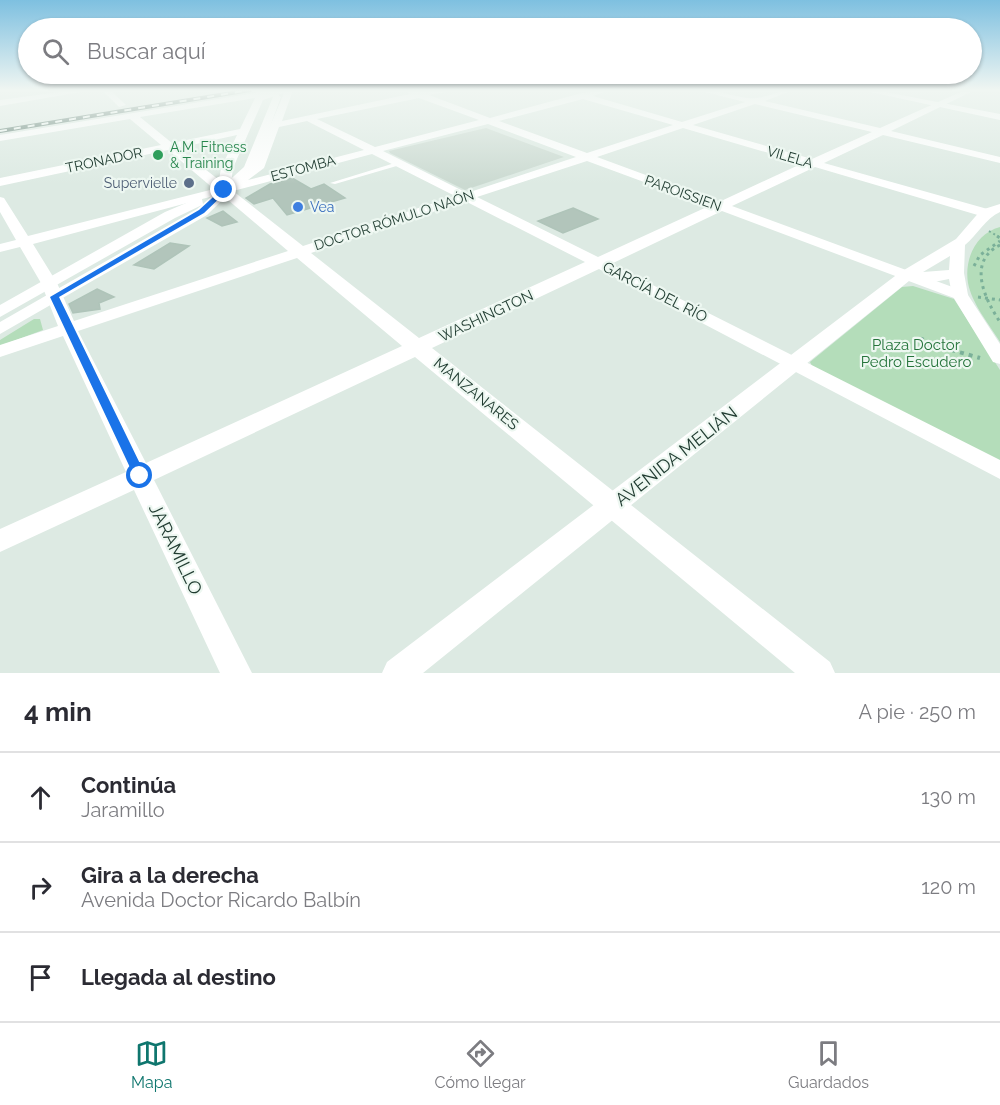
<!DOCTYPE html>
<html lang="es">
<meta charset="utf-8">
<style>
body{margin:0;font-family:Raleway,sans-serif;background:#f7f7f7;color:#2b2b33}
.stop{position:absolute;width:18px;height:18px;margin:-14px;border:4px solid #1a73e8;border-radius:50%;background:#fff}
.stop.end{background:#1a73e8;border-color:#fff;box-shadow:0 2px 6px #0008}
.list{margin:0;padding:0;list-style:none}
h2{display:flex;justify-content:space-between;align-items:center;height:78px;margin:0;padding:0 24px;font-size:26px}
h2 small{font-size:20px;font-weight:400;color:#7c7c81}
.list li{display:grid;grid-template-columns:39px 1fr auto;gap:18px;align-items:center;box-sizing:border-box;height:90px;padding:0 24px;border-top:2px solid #e1e1e2}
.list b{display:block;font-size:22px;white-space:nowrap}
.list p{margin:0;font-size:20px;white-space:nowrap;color:#7c7c81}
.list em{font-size:20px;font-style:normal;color:#7c7c81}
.icon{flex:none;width:33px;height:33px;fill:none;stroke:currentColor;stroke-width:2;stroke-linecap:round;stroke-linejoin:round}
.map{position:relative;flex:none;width:1000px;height:673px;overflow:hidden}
.search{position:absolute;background:#fff;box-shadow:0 2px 4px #0004;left:18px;right:18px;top:18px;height:66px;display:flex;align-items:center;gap:15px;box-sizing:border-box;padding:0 21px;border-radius:33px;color:#7c7c81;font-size:22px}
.sheet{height:348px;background:#fff}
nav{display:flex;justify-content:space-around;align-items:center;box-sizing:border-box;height:84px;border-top:2px solid #e1e1e2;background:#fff;font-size:16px;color:#7c7c81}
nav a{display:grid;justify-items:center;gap:3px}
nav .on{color:#0f766e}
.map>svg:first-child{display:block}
.built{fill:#cbdad1}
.green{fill:#b4ddba}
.building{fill:#b2c5bb;stroke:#afc4b9;stroke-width:1.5}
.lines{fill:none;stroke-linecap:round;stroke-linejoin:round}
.path-far2{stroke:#7bb099;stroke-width:2;stroke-dasharray:2 3;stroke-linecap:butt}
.path-far1{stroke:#7bb099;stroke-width:3;stroke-dasharray:3 4;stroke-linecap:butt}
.path{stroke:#7bb099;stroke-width:4;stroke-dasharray:4 5;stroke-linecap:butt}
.lane{fill:#fff;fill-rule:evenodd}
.street{fill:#fff;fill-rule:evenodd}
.secondary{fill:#fff;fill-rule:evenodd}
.rail-casing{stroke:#57776b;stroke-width:4}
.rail{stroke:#edf7f1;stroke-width:2;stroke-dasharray:7;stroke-linecap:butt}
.route{fill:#1a73e8}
.leisure-dot{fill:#2e9e5b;stroke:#edf7f1;stroke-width:2}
.service-dot{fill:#5c6f8a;stroke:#edf7f1;stroke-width:2}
.shop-dot{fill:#3f7fe0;stroke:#edf7f1;stroke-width:2}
.labels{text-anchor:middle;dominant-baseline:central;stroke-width:4.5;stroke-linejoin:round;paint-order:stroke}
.far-leisure-label{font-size:14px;fill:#27864d;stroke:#edf7f1;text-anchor:start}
.far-street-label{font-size:14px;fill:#1e3a2f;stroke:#edf7f1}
.far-service-label{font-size:14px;fill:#4e5e75;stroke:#edf7f1;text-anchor:end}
.far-shop-label{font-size:14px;fill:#366cbe;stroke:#edf7f1;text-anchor:start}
.street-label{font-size:15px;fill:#1e3a2f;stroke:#edf7f1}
.park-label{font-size:15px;fill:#25743b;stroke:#edf7f1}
.near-street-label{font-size:18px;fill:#1e3a2f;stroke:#edf7f1}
</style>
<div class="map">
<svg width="1000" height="673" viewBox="0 0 1000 673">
<rect width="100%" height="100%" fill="#ddeae3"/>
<path class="built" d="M486,128L564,157L465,190L390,153L389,151Z"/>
<path class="green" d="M1000,227V342C989,324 972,304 968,283C964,259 976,233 1000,227Z
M913,286L954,299L1000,370V464L812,366L810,362L902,287Z
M34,319H40L43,330L0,346V340Z"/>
<path class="building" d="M292,178L311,189L324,184L345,198L287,215L273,198L254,204L246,198L270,184Z
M573,208L598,219L563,233L538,221Z
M223,211L237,222L222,226L207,218Z
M170,243L189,246L154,269L134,265Z
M97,289L114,297L99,303L100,309L73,313L69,304Z"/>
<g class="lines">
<path class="path-far2" d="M989,231L999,237"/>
<path class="path-far1" d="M997,236L1000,238
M1000,245C967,261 984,298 1000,322
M974,266L980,255L1000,241
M978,297L1000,300
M921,338L936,346"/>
<path class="path" d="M934,345L980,358"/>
<path class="lane" d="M398,162L400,163V165L335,184L330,183Z"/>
<path class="street" d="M74,90H92L0,106V100Z
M102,90H110L126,105L119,107Z
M272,90H293L282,121L410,94L402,90L420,92L447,90L446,92L429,95L490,118L582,93L611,90L593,96L682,122L745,102L705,92L704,90C721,90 742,100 756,98C769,97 779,90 793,90L765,101L880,128L965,90H975L891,131L1000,157V163L883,135L824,163L991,210L993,213L991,216H981L815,167L732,206L966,292L968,295L966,298H954L722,211L611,264L1000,460V479L599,269L432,348L830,662L835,673H795L415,357L154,480L252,673H220L134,490L0,552V529L126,472L63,336L0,357V345L58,326L41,283L20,247L0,252V244L16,240L0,212V197L4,198L28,236L214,189L168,150L0,186V178L161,145L130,119L0,141V135ZM284,93L253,166L234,178V183L231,184L233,168L263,100ZM255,98L240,129L172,143L140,117ZM419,98L479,120L375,147L317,119ZM583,99L673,125L587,153L499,121ZM755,104L872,132L812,159L693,125ZM307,121L364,150L248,180L264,168L279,127ZM488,124L576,157L467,193L383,151ZM683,128L803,163L719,202L597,157ZM237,135L221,168L219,180L178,148ZM372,154L455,196L303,246L233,191ZM587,161L709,206L598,257L477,197ZM221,194L288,251L74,321L57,283L33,244ZM465,201L585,262L419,338L311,253ZM297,258L402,346L146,463L78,331Z"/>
<path class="secondary" d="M861,90H875L1000,114V120Z
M277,94L281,97L255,168L207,215L0,334V322L197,209L202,205L175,218L0,317V305L165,212L198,198L202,199L203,204L244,167L273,97Z
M1000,204V212C986,218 977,235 965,245L964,273L968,295L1000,344V364L993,362L952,295L949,279L934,282L909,281L423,673H382L387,662L899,273L956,239L981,210ZM950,256L949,270L923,272Z"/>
<defs>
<path id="rail" d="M0,131L250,90"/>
</defs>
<use href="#rail" class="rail-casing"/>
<use href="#rail" class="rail"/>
</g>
<linearGradient id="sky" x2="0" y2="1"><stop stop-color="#7ec0e0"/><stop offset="0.49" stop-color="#f0f6f2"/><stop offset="1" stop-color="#f0f6f2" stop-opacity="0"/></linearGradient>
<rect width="1000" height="184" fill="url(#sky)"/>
<path class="route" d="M222,189L228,190L204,213L59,297L146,476L140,480L134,476L50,297L199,210Z"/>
<circle class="leisure-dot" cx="158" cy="155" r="6"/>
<circle class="service-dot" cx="189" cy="183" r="6"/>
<circle class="shop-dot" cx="298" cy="207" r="6"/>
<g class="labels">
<g class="far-leisure-label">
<text x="170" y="147">A.M. Fitness<tspan x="170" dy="16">&amp; Training</tspan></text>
</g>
<g class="far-street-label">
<text transform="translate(790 157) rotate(16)">VILELA</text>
<text transform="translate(104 160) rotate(-12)">TRONADOR</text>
<text transform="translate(303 168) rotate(-15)">ESTOMBA</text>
<text transform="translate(683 193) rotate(20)">PAROISSIEN</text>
<text transform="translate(394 220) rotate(-18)">DOCTOR RÓMULO NAÓN</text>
</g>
<g class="far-service-label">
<text x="177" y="183">Supervielle</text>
</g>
<g class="far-shop-label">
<text x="310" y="207">Vea</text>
</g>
<g class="street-label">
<text transform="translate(655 292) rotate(27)">GARCÍA DEL RÍO</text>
<text transform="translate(486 316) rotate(-25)">WASHINGTON</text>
<text transform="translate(476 394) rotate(39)">MANZANARES</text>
</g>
<g class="park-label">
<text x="916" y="345">Plaza Doctor<tspan x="916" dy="17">Pedro Escudero</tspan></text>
</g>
<g class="near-street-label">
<text transform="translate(676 456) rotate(-38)">AVENIDA MELIÁN</text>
<text transform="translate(176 549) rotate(64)">JARAMILLO</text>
</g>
</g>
</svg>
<div class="stop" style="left:140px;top:476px"></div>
<div class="stop end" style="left:224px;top:190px"></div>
<div class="search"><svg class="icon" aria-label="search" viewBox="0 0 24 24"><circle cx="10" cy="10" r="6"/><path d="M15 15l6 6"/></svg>Buscar aquí</div>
</div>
<section class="sheet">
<h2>4 min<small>A pie · 250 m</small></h2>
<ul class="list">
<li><svg class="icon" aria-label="ahead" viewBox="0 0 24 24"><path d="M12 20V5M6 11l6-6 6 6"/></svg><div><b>Continúa</b><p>Jaramillo</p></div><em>130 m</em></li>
<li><svg class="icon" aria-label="right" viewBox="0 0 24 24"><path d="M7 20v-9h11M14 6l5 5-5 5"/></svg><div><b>Gira a la derecha</b><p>Avenida Doctor Ricardo Balbín</p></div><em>120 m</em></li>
<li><svg class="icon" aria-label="arrive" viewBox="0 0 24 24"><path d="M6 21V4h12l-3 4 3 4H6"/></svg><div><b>Llegada al destino</b></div></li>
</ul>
</section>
<nav>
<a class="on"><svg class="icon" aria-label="map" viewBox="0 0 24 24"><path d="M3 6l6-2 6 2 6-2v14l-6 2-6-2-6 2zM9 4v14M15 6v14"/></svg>Mapa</a>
<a><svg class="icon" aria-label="directions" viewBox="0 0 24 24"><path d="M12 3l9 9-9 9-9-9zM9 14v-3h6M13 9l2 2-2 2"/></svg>Cómo llegar</a>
<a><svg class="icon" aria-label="saved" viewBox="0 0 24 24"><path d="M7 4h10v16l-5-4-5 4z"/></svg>Guardados</a>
</nav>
